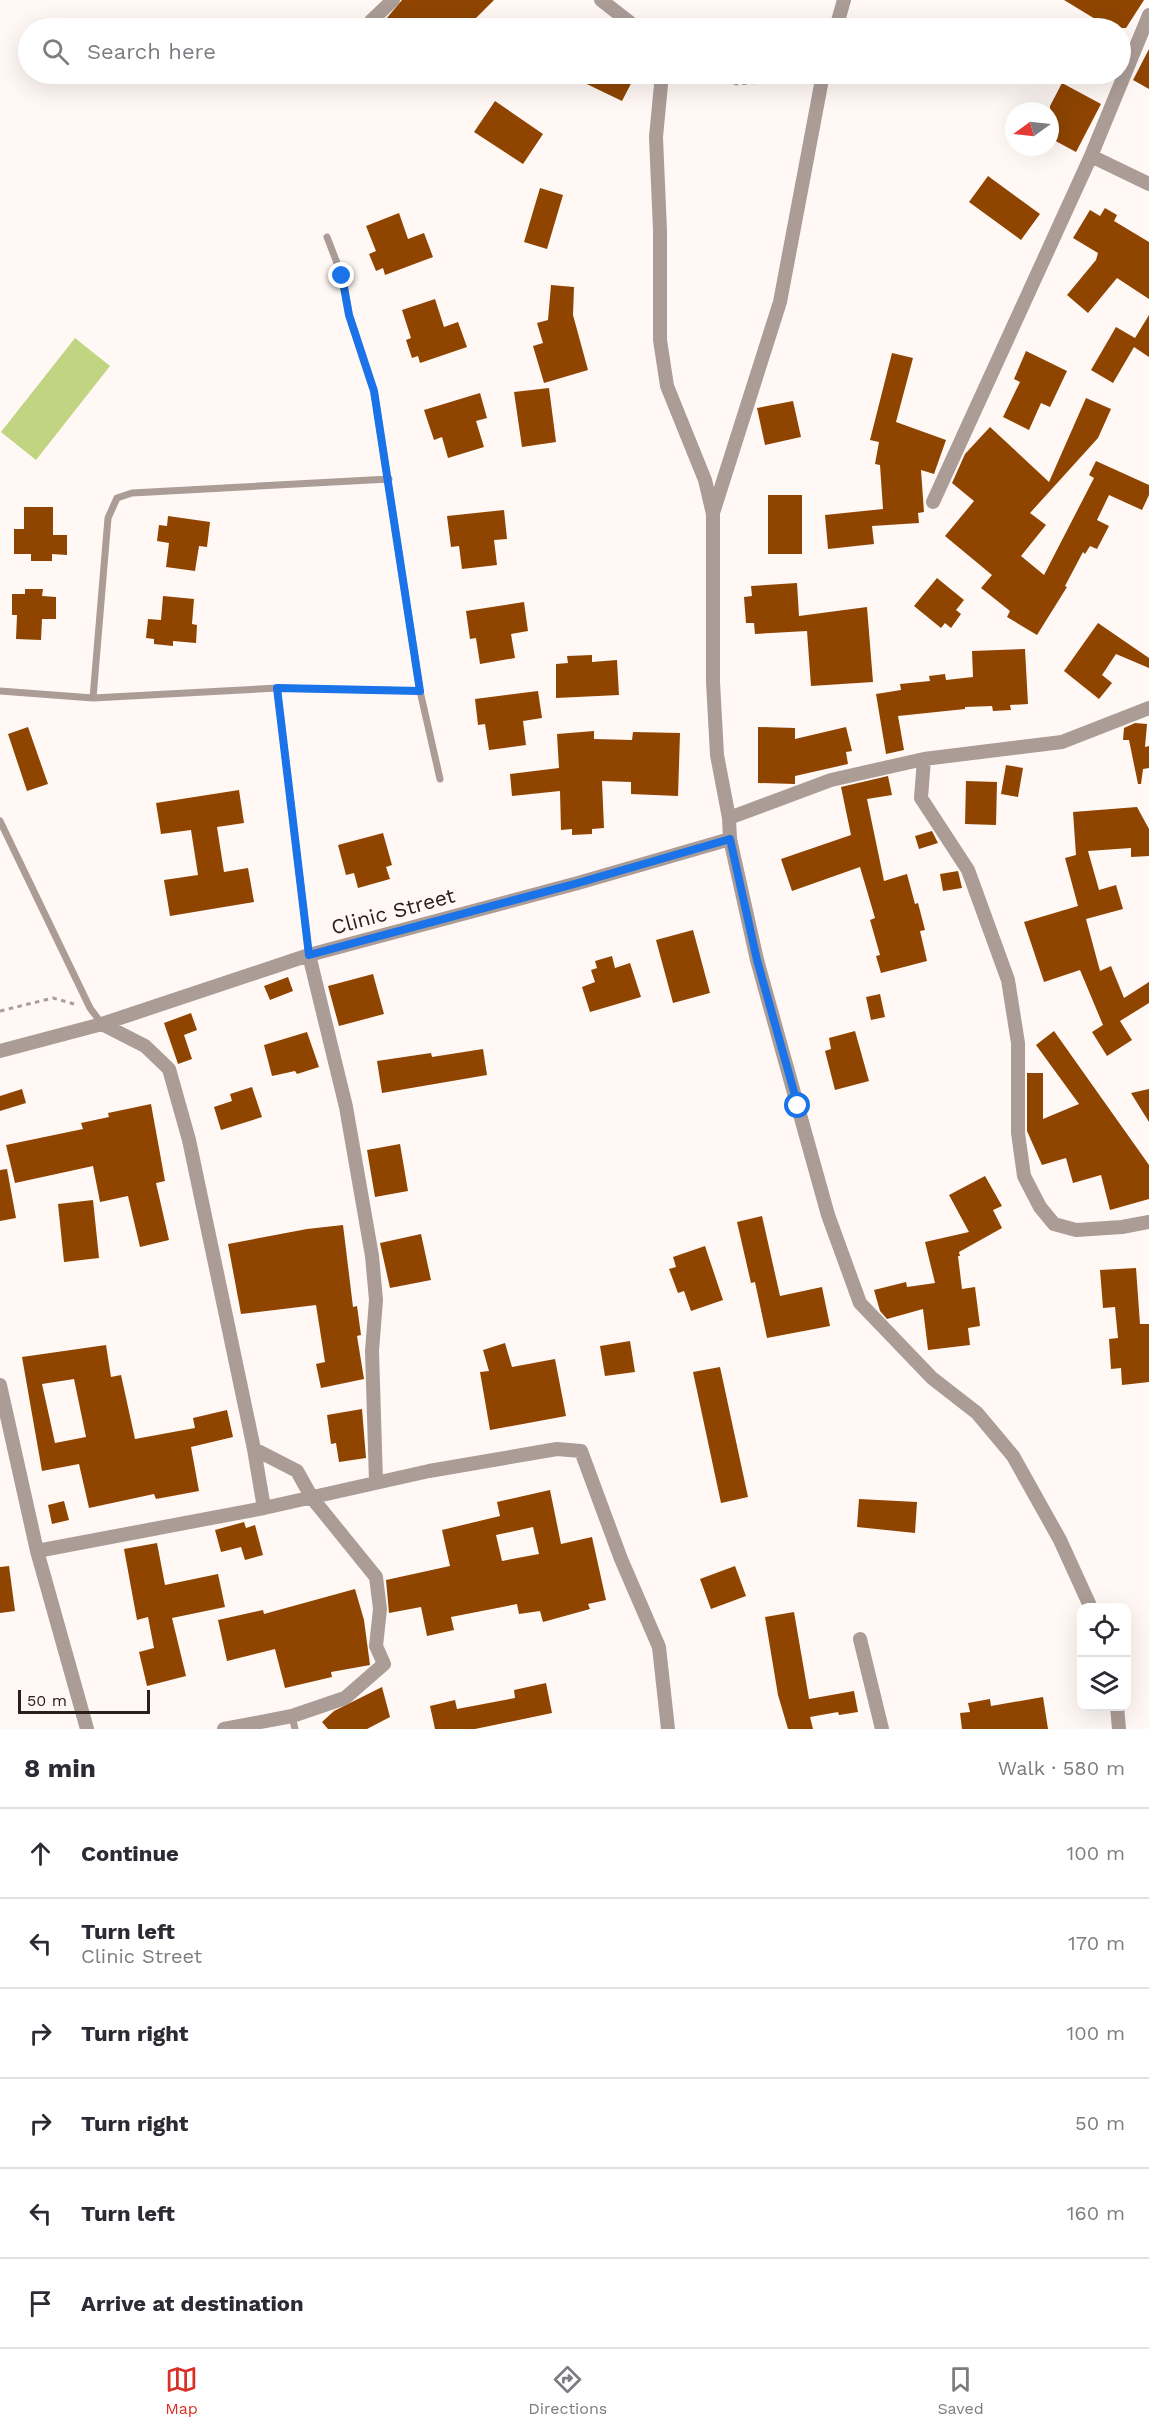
<!DOCTYPE html>
<meta charset="utf-8">
<style>
body{margin:0;font-family:"Work Sans",sans-serif;background:#f2f2f3;color:#2b2b33}
.controls{position:absolute;right:18px;bottom:18px;display:grid;overflow:hidden;border-radius:12px;box-shadow:0 6px 24px #0002}
.controls button{width:54px;height:54px;display:grid;place-items:center;padding:0;border:0;border-bottom:2px solid #e1e1e2;background:#fff;color:#2b2b33;font:30px sans-serif}
.compass{position:absolute;left:1005px;top:102px;width:54px;height:54px;border-radius:50%;background:#fff;box-shadow:0 6px 24px #0002;rotate:255deg}
.scale{position:absolute;left:18px;bottom:15px;width:132px;box-sizing:border-box;padding-left:6px;border:3px solid #2b2019;border-top:0;font-size:16px;line-height:21px;white-space:nowrap;color:#2b2019;-webkit-text-stroke:4px #fff8f5;paint-order:stroke}
.stop{position:absolute;width:18px;height:18px;margin:-14px;border:4px solid #1a73e8;border-radius:50%;background:#fff}
.stop.end{background:#1a73e8;border-color:#fff;box-shadow:0 2px 6px #0008}
.list{margin:0;padding:0;list-style:none}
h2{display:flex;justify-content:space-between;align-items:center;height:78px;margin:0;padding:0 24px;font-size:26px}
h2 small{font-size:20px;font-weight:400;color:#7c7c81}
.list li{display:grid;grid-template-columns:39px 1fr auto;gap:18px;align-items:center;box-sizing:border-box;height:90px;padding:0 24px;border-top:2px solid #e1e1e2}
.list b{display:block;font-size:22px;white-space:nowrap}
.list p{margin:0;font-size:20px;white-space:nowrap;color:#7c7c81}
.list em{font-size:20px;font-style:normal;color:#7c7c81}
.icon{flex:none;width:33px;height:33px;fill:none;stroke:currentColor;stroke-width:2;stroke-linecap:round;stroke-linejoin:round}
.map{position:relative;flex:none;width:1149px;height:1729px;overflow:hidden}
.search{position:absolute;background:#fff;box-shadow:0 6px 24px #0002;left:18px;right:18px;top:18px;height:66px;display:flex;align-items:center;gap:15px;box-sizing:border-box;padding:0 21px;border-radius:33px;color:#7c7c81;font-size:22px}
.sheet{height:618px;background:#fff}
nav{display:flex;justify-content:space-around;align-items:center;box-sizing:border-box;height:84px;border-top:2px solid #e1e1e2;background:#fff;font-size:16px;color:#7c7c81}
nav a{display:grid;justify-items:center;gap:3px}
nav .on{color:#d93025}
.map>svg:first-child{display:block}
.green{fill:#c1d482}
.building{fill:#8f4500;fill-rule:evenodd}
.lines{fill:none;stroke-linecap:round;stroke-linejoin:round}
.path{stroke:#a89f9a;stroke-width:3;stroke-dasharray:4.5 4.5;stroke-linecap:butt}
.lane{stroke:#ab9c96;stroke-width:7}
.street{stroke:#ab9c96;stroke-width:14}
.route{stroke:#1a73e8;stroke-width:8}
.labels{text-anchor:middle;dominant-baseline:central;stroke-width:6;stroke-linejoin:round;paint-order:stroke}
.street-label{font-size:21px;fill:#2b2019;stroke:#fff8f5}
</style>
<div class="map">
<svg width="1149" height="1729" viewBox="0 0 1149 1729">
<rect width="100%" height="100%" fill="#fff8f5"/>
<path class="green" d="M75,338L110,366L36,460L1,432Z"/>
<path class="building" d="M402,0H494L466,28H396L386,19Z
M1064,0H1144L1126,28H1110Z
M1149,49V89L1133,80Z
M566,74H636L622,101Z
M1062,83L1101,104L1076,152L1050,138V106Z
M495,101L543,134L523,164L474,132Z
M988,176L1040,214L1021,240L969,202Z
M540,188L563,195L547,249L524,242Z
M1105,208L1117,215L1114,221L1149,242V299L1117,278L1088,313L1067,295L1096,260L1098,253L1073,238L1090,210L1100,216Z
M399,213L408,239L424,233L433,257L385,275L383,268L376,271L369,254L376,251L366,226Z
M551,285L574,287L573,315L588,370L544,383L533,346L543,343L537,323L548,320Z
M435,299L444,327L458,322L467,347L420,363L418,356L412,358L406,340L411,338L402,310Z
M1149,315V357L1134,347L1113,383L1091,370L1116,327L1135,338Z
M1026,351L1067,371L1050,407L1041,403L1029,430L1003,417L1020,382L1014,379Z
M892,353L913,358L896,422L946,440L934,474L921,470L924,512L918,513L919,523L872,526L874,544L828,549L825,515L883,509L880,465L875,464L879,442L870,440Z
M549,388L556,442L522,447L514,392Z
M480,393L487,418L476,421L484,447L448,458L442,437L434,440L424,410Z
M1086,398L1111,409L1098,438L1030,513L1046,525L1021,556L1044,575L1094,478L1089,475L1096,461L1149,485V495L1142,510L1109,495L1097,520L1109,526L1097,549L1090,546L1085,554L1083,552L1065,586L1067,587L1037,635L1007,617L1010,611L981,588L992,575L945,536L974,501L952,483L965,454L990,427L1049,482Z
M793,401L801,437L765,445L757,408Z
M768,495H802V554H768Z
M24,507H53V535H67V555L52,554V561H31V554H14V529H24Z
M504,510L507,539L494,540L497,565L462,569L459,546L451,547L447,516Z
M168,516L210,522L207,547L199,546L195,571L166,567L169,543L157,541L159,525L167,526Z
M937,578L964,600L956,610L961,614L951,628L945,623L941,628L914,606Z
M797,583L799,616L867,607L873,682L811,686L807,631L755,634L754,623H746L744,597L752,596L751,586Z
M25,589H43L42,596L56,597V619H42L41,640L16,639L17,615H12V594H25Z
M163,596L194,599L192,624L197,625L196,643L173,641V646L154,644V639L146,638L148,619L161,620Z
M524,602L528,631L511,634L515,658L480,664L476,638L470,639L466,611Z
M1098,623L1149,658V668L1116,654L1102,675L1112,683L1099,699L1064,671Z
M1025,649L1028,704L1010,705L1011,710L993,711L992,706L965,707V709L898,716L904,750L886,754L876,694L901,690L900,684L930,681L929,676L945,674L946,680L973,677L972,651Z
M592,655V662L617,660L619,695L556,698V664L568,663L567,656Z
M538,691L542,718L523,721L526,745L489,750L485,724L478,725L475,699Z
M1135,723L1147,724L1145,747L1149,746V768L1143,769L1141,784H1138L1129,740H1123L1124,728Z
M28,727L48,784L27,791L8,734Z
M758,727L795,728V739L846,727L852,751L846,752L848,764L795,776V784L758,783Z
M594,731V739L632,740L633,732L680,733L678,796L631,794V782L602,781L604,828L592,829V834L572,835V829L561,830L560,791L512,796L510,774L559,768L557,734Z
M1006,765L1023,768L1018,797L1001,794Z
M888,776L892,795L867,799L884,881L907,874L915,904L918,903L925,930L920,931L927,961L881,973L876,956L880,955L870,920L875,918L860,867L792,891L781,859L851,835L841,787Z
M966,781L997,782L996,825L965,824Z
M239,790L244,823L217,827L224,872L248,868L254,902L170,916L164,880L198,875L191,830L161,834L156,803Z
M1137,807L1149,829V856L1131,857V848L1088,851L1099,890L1116,885L1123,909L1086,919L1100,971L1111,966L1124,998L1149,982V1003L1120,1021L1132,1040L1107,1056L1092,1032L1103,1025L1080,970L1044,982L1024,922L1078,906L1065,858L1076,855L1073,812Z
M932,831L938,843L919,849L915,836Z
M383,833L392,865L386,867L390,879L358,888L354,873L346,875L338,845Z
M958,871L962,888L943,891L940,874Z
M693,930L710,993L673,1003L656,940Z
M612,956L615,968L630,963L641,997L590,1012L582,987L595,982L591,970L597,968L595,961Z
M373,974L384,1014L339,1026L328,986Z
M288,977L293,991L270,1000L264,986Z
M880,994L885,1017L871,1020L866,997Z
M191,1013L197,1030L184,1035L192,1059L178,1064L164,1023Z
M855,1031L869,1081L835,1090L825,1051L831,1049L829,1038Z
M1054,1031L1149,1165V1199L1110,1210L1101,1175L1073,1183L1066,1158L1042,1165L1027,1131V1073H1043V1119L1079,1104L1036,1045Z
M307,1032L319,1067L297,1074L295,1071L272,1076L264,1045Z
M483,1049L487,1075L382,1093L377,1061L431,1053L432,1057Z
M252,1087L262,1117L221,1130L214,1107L232,1101L230,1094Z
M22,1089L26,1103L0,1111V1096Z
M1149,1089V1122L1131,1093Z
M151,1104L165,1181L156,1183L169,1240L140,1247L128,1196L100,1202L93,1166L15,1183L6,1145L83,1129L81,1123L109,1117L108,1113Z
M400,1144L408,1191L375,1197L367,1150Z
M7,1169L16,1218L0,1221V1170Z
M985,1176L1002,1206L993,1210L1002,1228L959,1252L960,1256H958L962,1289L975,1287L980,1326L968,1328L970,1345L928,1350L923,1309L887,1319L880,1311L874,1290L906,1282L907,1287L935,1283L925,1242L969,1232L949,1195Z
M93,1200L99,1258L64,1262L58,1204Z
M762,1216L780,1296L822,1287L830,1326L767,1338L755,1282L751,1283L737,1222Z
M343,1225L353,1307L357,1306L361,1335L357,1336L364,1379L321,1388L316,1364L325,1362L316,1305L241,1314L228,1244L307,1229Z
M421,1234L431,1280L390,1288L380,1243Z
M705,1246L723,1300L691,1311L684,1291L678,1293L669,1269L676,1267L673,1257Z
M1136,1268L1140,1324H1149V1382L1122,1385L1121,1368L1111,1369L1109,1339L1118,1338L1115,1307L1103,1308L1100,1270Z
M630,1341L635,1372L605,1376L600,1346Z
M505,1343L512,1367L555,1359L566,1416L490,1430L480,1372L489,1371L483,1350Z
M106,1345L111,1377L121,1375L135,1439L195,1428L193,1418L227,1410L233,1437L191,1447L199,1491L156,1499L154,1494L89,1508L79,1464L42,1471L22,1357ZM74,1379L86,1437L55,1443L42,1384Z
M720,1367L748,1497L721,1503L693,1372Z
M362,1409L366,1458L339,1462L336,1443L331,1444L327,1415Z
M550,1490L561,1544L592,1537L606,1600L588,1604L590,1609L543,1622L540,1611L519,1614L517,1604L451,1617L454,1630L427,1636L421,1607L389,1613L386,1580L450,1566L442,1530L500,1516L497,1502ZM533,1527L539,1554L502,1561L496,1535Z
M859,1499L917,1502L915,1533L857,1527Z
M64,1501L69,1520L52,1524L48,1505Z
M244,1522L246,1528L255,1525L263,1555L245,1560L241,1547L221,1552L215,1530Z
M157,1543L165,1585L218,1574L225,1607L172,1618L186,1676L147,1686L139,1652L154,1648L148,1617L137,1620L124,1549Z
M9,1566L15,1611L0,1613V1567Z
M735,1566L746,1596L711,1609L700,1579Z
M355,1589L364,1620L370,1665L331,1672L332,1677L285,1688L275,1649L227,1661L218,1620L263,1610L264,1614Z
M794,1612L809,1699L854,1691L858,1712L839,1715L838,1712L810,1717L813,1729H788L778,1695L765,1617Z
M546,1683L552,1713L475,1729H435L430,1706L455,1700L457,1709L515,1698L514,1690Z
M382,1687L390,1717L367,1729H328L322,1722L334,1711Z
M1043,1697L1048,1729H962L960,1713L970,1712L968,1703L990,1699L991,1706Z"/>
<g class="lines">
<path class="path" d="M708,74L737,84L808,78
M0,1011L53,998L74,1004"/>
<path class="lane" d="M327,237L342,276L349,315L374,391L420,691L440,779
M277,688L420,691
M0,691L93,698L277,688L309,955
M93,698L108,518L117,498L132,493L389,479
M0,821L90,1008L102,1024
M292,1716L295,1729"/>
<path class="street" d="M601,0L637,28
M371,21L393,0
M836,28L844,0
M662,74L656,137L660,231V340L667,386L705,480L713,514V682L717,755L729,818L730,839L757,960L828,1215L860,1303L932,1378L977,1413L1013,1456L1060,1540L1091,1608
M1091,156L1149,184
M933,502L1091,156L1149,15
M713,513L780,302L823,74
M1149,708L1062,742L924,759L921,798L968,870L1008,980L1018,1043V1133L1024,1176L1040,1207L1054,1224L1076,1230L1122,1227L1149,1222
M729,818L831,780L924,759
M309,955L346,1107L372,1256L376,1300L372,1351L376,1482
M102,1024L145,1046L169,1069L189,1140L254,1449L264,1508
M0,1051L102,1024L309,955L578,883L730,839
M0,1385L37,1551L87,1729
M37,1551L264,1508L429,1471L557,1449L581,1451L621,1559L659,1647L668,1729
M860,1639L882,1729
M1117,1706L1119,1729
M224,1729L292,1716L345,1698L384,1664L376,1646L380,1609L376,1577L312,1498L297,1471L254,1449"/>
</g>
<g class="lines">
<path class="route" d="M342,276L349,315L374,391L420,691L277,688L309,955L578,883L730,839L757,960L798,1106"/>
</g>
<g class="labels">
<g class="street-label">
<text transform="translate(393 911) rotate(-15)">Clinic Street</text>
</g>
</g>
</svg>
<div class="controls">
<button><svg class="icon" aria-label="locate" viewBox="0 0 24 24"><circle cx="12" cy="12" r="6"/><path d="M12 2v4M12 18v4M2 12h4M18 12h4"/></svg></button>
<button><svg class="icon" aria-label="layers" viewBox="0 0 24 24"><path d="M12 4l9 5-9 5-9-5zM3 14l9 5 9-5"/></svg></button>
</div>
<svg class="compass" viewBox="-18 -18 36 36"><path d="M0-13l5 13h-10z" fill="#e53935"/><path d="M0 13l5-13h-10z" fill="#7c7c81"/></svg>
<div class="scale">50 m</div>
<div class="stop" style="left:798px;top:1106px"></div>
<div class="stop end" style="left:342px;top:276px"></div>
<div class="search"><svg class="icon" aria-label="search" viewBox="0 0 24 24"><circle cx="10" cy="10" r="6"/><path d="M15 15l6 6"/></svg>Search here</div>
</div>
<section class="sheet">
<h2>8 min<small>Walk · 580 m</small></h2>
<ul class="list">
<li><svg class="icon" aria-label="ahead" viewBox="0 0 24 24"><path d="M12 20V5M6 11l6-6 6 6"/></svg><div><b>Continue</b></div><em>100 m</em></li>
<li><svg class="icon" aria-label="left" viewBox="0 0 24 24"><path d="M17 20v-9H6M10 6l-5 5 5 5"/></svg><div><b>Turn left</b><p>Clinic Street</p></div><em>170 m</em></li>
<li><svg class="icon" aria-label="right" viewBox="0 0 24 24"><path d="M7 20v-9h11M14 6l5 5-5 5"/></svg><div><b>Turn right</b></div><em>100 m</em></li>
<li><svg class="icon" aria-label="right" viewBox="0 0 24 24"><path d="M7 20v-9h11M14 6l5 5-5 5"/></svg><div><b>Turn right</b></div><em>50 m</em></li>
<li><svg class="icon" aria-label="left" viewBox="0 0 24 24"><path d="M17 20v-9H6M10 6l-5 5 5 5"/></svg><div><b>Turn left</b></div><em>160 m</em></li>
<li><svg class="icon" aria-label="arrive" viewBox="0 0 24 24"><path d="M6 21V4h12l-3 4 3 4H6"/></svg><div><b>Arrive at destination</b></div></li>
</ul>
</section>
<nav>
<a class="on"><svg class="icon" aria-label="map" viewBox="0 0 24 24"><path d="M3 6l6-2 6 2 6-2v14l-6 2-6-2-6 2zM9 4v14M15 6v14"/></svg>Map</a>
<a><svg class="icon" aria-label="directions" viewBox="0 0 24 24"><path d="M12 3l9 9-9 9-9-9zM9 14v-3h6M13 9l2 2-2 2"/></svg>Directions</a>
<a><svg class="icon" aria-label="saved" viewBox="0 0 24 24"><path d="M7 4h10v16l-5-4-5 4z"/></svg>Saved</a>
</nav>
